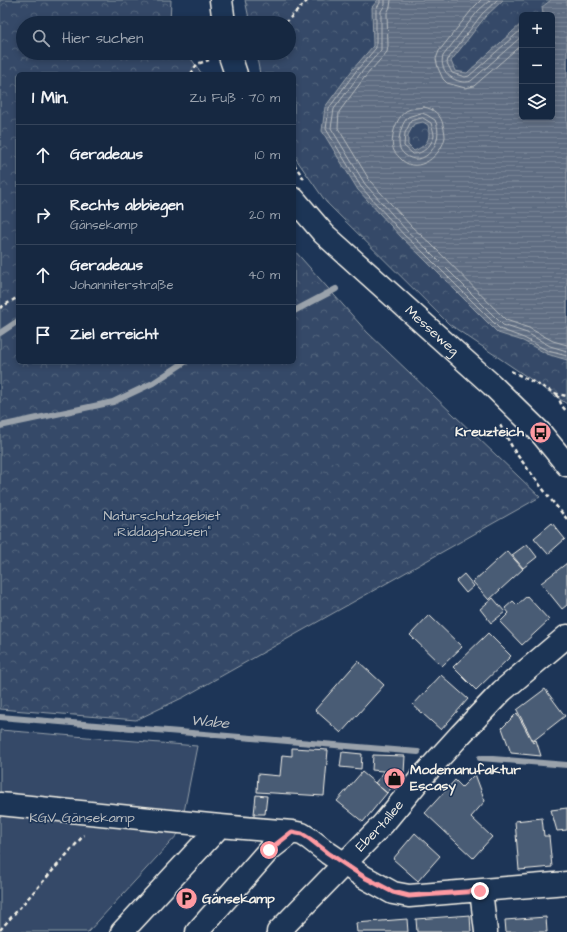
<!DOCTYPE html>
<html lang="de">
<meta charset="utf-8">
<style>
body{margin:0;font-family:"Architects Daughter",sans-serif;background:#23344c;color:#f1f3f6}
.controls{position:absolute;right:12px;top:12px;display:grid;overflow:hidden;border-radius:6px;box-shadow:0 2px 6px #0003}
.controls button{width:36px;height:36px;display:grid;place-items:center;padding:0;border:0;border-bottom:1px solid #35445a;background:#162841;color:#f1f3f6;font:20px sans-serif}
.stop{position:absolute;width:12px;height:12px;margin:-9px;border:3px solid #ff9aa2;border-radius:50%;background:#fff}
.stop.end{background:#ff9aa2;border-color:#fff;box-shadow:0 1px 4px #0008}
.list{margin:0;padding:0;list-style:none}
h2{display:flex;justify-content:space-between;align-items:center;height:52px;margin:0;padding:0 16px;font-size:17px}
h2 small{font-size:13px;font-weight:400;color:#9ea6b1}
.list li{display:grid;grid-template-columns:26px 1fr auto;gap:12px;align-items:center;box-sizing:border-box;height:60px;padding:0 16px;border-top:1px solid #35445a}
.list b{display:block;font-size:15px;white-space:nowrap}
.list p{margin:0;font-size:13px;white-space:nowrap;color:#9ea6b1}
.list em{font-size:13px;font-style:normal;color:#9ea6b1}
.icon{flex:none;width:22px;height:22px;fill:none;stroke:currentColor;stroke-width:2;stroke-linecap:round;stroke-linejoin:round}
.map{position:relative;flex:none;width:567px;height:932px;overflow:hidden}
.search{position:absolute;background:#162841;box-shadow:0 2px 6px #0003;left:16px;top:16px;width:280px;height:44px;display:flex;align-items:center;gap:10px;box-sizing:border-box;padding:0 14px;border-radius:22px;color:#9ea6b1;font-size:15px}
.panel{position:absolute;background:#162841;box-shadow:0 2px 6px #0003;left:16px;top:72px;width:280px;height:292px;border-radius:6px}
.map>svg:first-child{display:block}
.forest{fill:url(#forest-crowns);stroke:#949ea8;fill-rule:evenodd}
.garden{fill:#354a67;stroke:#949ea8}
.water{fill:url(#water-rules);stroke:#9aa2ab;fill-rule:evenodd}
.lines{fill:none;stroke-linecap:round;stroke-linejoin:round}
.shore{stroke:#b8bcbf;stroke-width:1}
.stream{stroke:#9aa2ab;stroke-width:6}
.building{fill:#485b74;stroke:#f4f1e8}
.minor-casing{stroke:#f4f1e8;stroke-width:25}
.major-casing{stroke:#f4f1e8;stroke-width:25}
.path{stroke:#f4f1e8;stroke-width:2.5;stroke-dasharray:4 3;stroke-linecap:butt}
.minor{stroke:#1d3557;stroke-width:22}
.major{stroke:#1d3557;stroke-width:22}
.route{stroke:#ff9aa2;stroke-width:5}
.labels{text-anchor:middle;dominant-baseline:central;stroke-width:3;stroke-linejoin:round;paint-order:stroke}
.street-label{font-size:14px;fill:#f4f1e8;stroke:#1d3557}
.poi-label{font-size:14px;font-weight:bold;fill:#f4f1e8;stroke:#1d3557;text-anchor:start}
.park-label{font-size:14px;fill:#bbbfc1;stroke:#1d3557}
.water-label{font-size:15px;font-style:italic;fill:#c0c3c4;stroke:#1d3557}
</style>
<div class="map">
<svg width="567" height="932" viewBox="0 0 567 932">
<defs>
<pattern id="forest-crowns" width="20" height="18" patternUnits="userSpaceOnUse"><rect width="20" height="18" fill="#354a67"/><path d="M2 6a3 3 0 1 1 6 0M12 15a3 3 0 1 1 6 0" fill="none" stroke="#53657d"/></pattern>
<pattern id="water-rules" width="6" height="5" patternUnits="userSpaceOnUse"><rect width="6" height="5" fill="#5e6d82"/><path d="M0 2.5h6" fill="none" stroke="#768294"/></pattern>
</defs>
<rect width="100%" height="100%" fill="#1d3557"/>
<filter id="ink" filterUnits="userSpaceOnUse"><feTurbulence type="fractalNoise" baseFrequency=".025" numOctaves="2"/><feDisplacementMap in="SourceGraphic" scale="8" xChannelSelector="R" yChannelSelector="G"/><feConvolveMatrix kernelMatrix="1 2 1 2 8 2 1 2 1" color-interpolation-filters="sRGB"/></filter>
<g filter="url(#ink)">
<path class="forest" d="M0,0H171L170,23H23V53H187L202,74H18V362H294V250L367,332L540,497L184,697L136,720L0,709Z
M245,0H567V404L449,324L326,202L294,156V74H260L256,53H289V23H250ZM522,15H552V117H522Z"/>
<path class="garden" d="M0,730L197,746L180,832L88,932H0Z"/>
<path class="water" d="M378,0H503L485,17L451,61L455,71L467,73L522,23V117H552V15H543L542,7L551,0H567V360L547,354L523,341L498,333L420,255L402,238L358,190L322,131L325,107L353,69L373,46L372,7ZM423,122L428,125C431,140 427,145 414,151L408,145V135L414,124Z"/>
<g class="lines">
<path class="shore" d="M380,0V3L376,9V48L356,71L329,108L326,129L361,187L404,235L423,252L500,329L524,338L548,351L567,356
M385,0V5L381,11V50L360,74L334,109L331,128L365,184L408,232L426,248L503,325L527,333L550,346L567,351
M391,0L390,7L387,13L388,46L387,52L364,78L339,112L338,128L370,181L412,227L431,244L506,320L529,328L553,341L567,345
M481,0L474,7L439,51L436,59L438,68L443,79L447,83L465,88L474,86L522,44
M490,0L478,11L443,56C438,72 457,86 471,81L522,36
M497,0L482,14L448,59L447,63L452,73L465,77L469,76L522,29
M424,107C434,109 441,115 443,125C444,129 445,133 445,137C442,155 418,175 402,160C399,157 396,154 394,151C389,139 396,118 406,111C411,108 418,108 424,107Z
M422,113L427,115L435,120C446,142 423,171 404,154C399,149 399,146 399,140C400,132 402,123 408,117Z
M423,118L431,123C432,127 434,132 434,136C431,146 423,154 413,154L404,146L405,133L411,121Z"/>
<path class="stream" d="M294,311L336,289
M0,333L18,321
M0,426L113,402L153,383L185,362
M0,717L418,752
M480,758L567,765"/>
</g>
<path class="building" d="M552,523L565,539L548,554L534,538Z
M527,544L537,557L523,568L512,555Z
M507,551L523,569L489,600L473,582Z
M567,563V605L562,609L541,583Z
M464,574L474,586L466,593L456,581Z
M527,596L549,620L522,645L500,622L509,613L505,608L513,601L517,605Z
M493,598L505,612L491,623L480,609Z
M429,615L462,647L442,666L410,635Z
M488,633L511,656L476,690L453,667Z
M358,661L384,685L341,733L315,710Z
M441,675L468,699L441,730L413,705Z
M545,689L565,716L533,741L517,710Z
M517,713L533,743L536,740L541,756L511,753L502,728Z
M292,748L328,750L324,796L257,792L258,774L280,776L282,755L292,756Z
M342,752L362,754L361,769L340,767Z
M373,755L405,756L404,773L372,770Z
M385,771L404,773L387,793L375,783Z
M362,772L387,793L363,822L337,801Z
M475,774L485,801L471,817L492,837L473,858L425,813L455,780L462,787Z
M256,795L267,796L265,814H254Z
M567,808V830L557,831L551,810Z
M542,818L544,836H549L552,867L519,870L515,821Z
M415,833L440,856L418,881L393,859Z
M470,915L471,932H417L416,919Z
M546,917L547,932H506L505,920Z
M407,919L408,932H357L356,923Z"/>
<g class="lines">
<defs>
<path id="minor" d="M0,804L220,826L292,832L302,834L310,839L328,853L364,877L393,893L409,896L567,883
M481,891L486,932
M122,932L220,826
M197,932L269,850L292,832"/>
<g id="major">
<path d="M221,0L224,23"/>
<path d="M229,53L236,74"/>
<path id="s1" d="M294,199L324,234L492,385L540,432L567,465"/>
<path id="s2" d="M278,932L383,824L421,778L461,734L502,691L567,636"/>
</g>
</defs>
<use href="#minor" class="minor-casing"/>
<use href="#major" class="major-casing"/>
<path class="path" d="M285,23L308,0
M191,74L197,64L209,60
M294,164L304,179
M0,308L18,297
M511,371L557,394L567,396
M557,394L562,406L567,412
M500,425L515,452L552,501L567,519
M0,930L84,835"/>
<use href="#minor" class="minor"/>
<use href="#major" class="major"/>
</g>
</g>
<g class="lines" filter="url(#ink)">
<path class="route" d="M269,850L292,832L302,834L310,839L328,853L364,877L393,892L409,896L480,891"/>
</g>
<defs>
<symbol id="bus-disc" viewBox="-11 -11 22 22"><circle r="9.5" fill="#ff9aa2" stroke="#1d3557"/><path d="M-5-6H5V4H4V6H2V4H-2V6H-4V4H-5ZM-3.5-4V0h7V-4ZM-3.5 1.2v1.5H-2V1.2ZM2 1.2v1.5H3.5V1.2Z" fill="#111"/></symbol>
<symbol id="shop-disc" viewBox="-11 -11 22 22"><circle r="9.5" fill="#ff9aa2" stroke="#1d3557"/><path d="M-5-2.5h2.3a2.7 3.5 0 0 1 5.4 0H5L5.5 6h-11ZM-1.5-2.5h3a1.5 2.3 0 0 0-3 0Z" fill="#111"/></symbol>
<symbol id="parking-disc" viewBox="-11 -11 22 22"><circle r="9.5" fill="#ff9aa2" stroke="#1d3557"/><path d="M-3.5-5.5H1a3.5 3.5 0 0 1 0 7H-1V5.5H-3.5ZM-1-3.4V-.6H.8a1.4 1.4 0 0 0 0-2.8Z" fill="#111"/></symbol>
</defs>
<g fill-rule="evenodd">
<use href="#bus-disc" x="528" y="420" width="25" height="25"/>
<use href="#shop-disc" x="382" y="766" width="25" height="25"/>
<use href="#parking-disc" x="174" y="886" width="25" height="25"/>
</g>
<g class="labels">
<g class="street-label">
<text stroke="none"><textPath href="#s1" startOffset="191">Messeweg</textPath></text>
<text stroke="none"><textPath href="#s2" startOffset="147">Ebertallee</textPath></text>
</g>
<g class="poi-label">
<text x="524" y="432" text-anchor="end">Kreuzteich</text>
<text x="410" y="770">Modemanufaktur<tspan x="410" dy="16">Escasy</tspan></text>
<text x="202" y="899">Gänsekamp</text>
</g>
<g class="park-label">
<text x="162" y="516">Naturschutzgebiet<tspan x="162" dy="16">„Riddagshausen“</tspan></text>
<text x="82" y="818">KGV Gänsekamp</text>
</g>
<g class="water-label">
<text transform="translate(210 722) rotate(5)">Wabe</text>
</g>
</g>
</svg>
<div class="controls">
<button>+</button>
<button>−</button>
<button><svg class="icon" aria-label="layers" viewBox="0 0 24 24"><path d="M12 4l9 5-9 5-9-5zM3 14l9 5 9-5"/></svg></button>
</div>
<div class="stop" style="left:269px;top:850px"></div>
<div class="stop end" style="left:480px;top:891px"></div>
<div class="search"><svg class="icon" aria-label="search" viewBox="0 0 24 24"><circle cx="10" cy="10" r="6"/><path d="M15 15l6 6"/></svg>Hier suchen</div>
<section class="panel">
<h2>1 Min.<small>Zu Fuß · 70 m</small></h2>
<ul class="list">
<li><svg class="icon" aria-label="ahead" viewBox="0 0 24 24"><path d="M12 20V5M6 11l6-6 6 6"/></svg><div><b>Geradeaus</b></div><em>10 m</em></li>
<li><svg class="icon" aria-label="right" viewBox="0 0 24 24"><path d="M7 20v-9h11M14 6l5 5-5 5"/></svg><div><b>Rechts abbiegen</b><p>Gänsekamp</p></div><em>20 m</em></li>
<li><svg class="icon" aria-label="ahead" viewBox="0 0 24 24"><path d="M12 20V5M6 11l6-6 6 6"/></svg><div><b>Geradeaus</b><p>Johanniterstraße</p></div><em>40 m</em></li>
<li><svg class="icon" aria-label="arrive" viewBox="0 0 24 24"><path d="M6 21V4h12l-3 4 3 4H6"/></svg><div><b>Ziel erreicht</b></div></li>
</ul>
</section>
</div>
